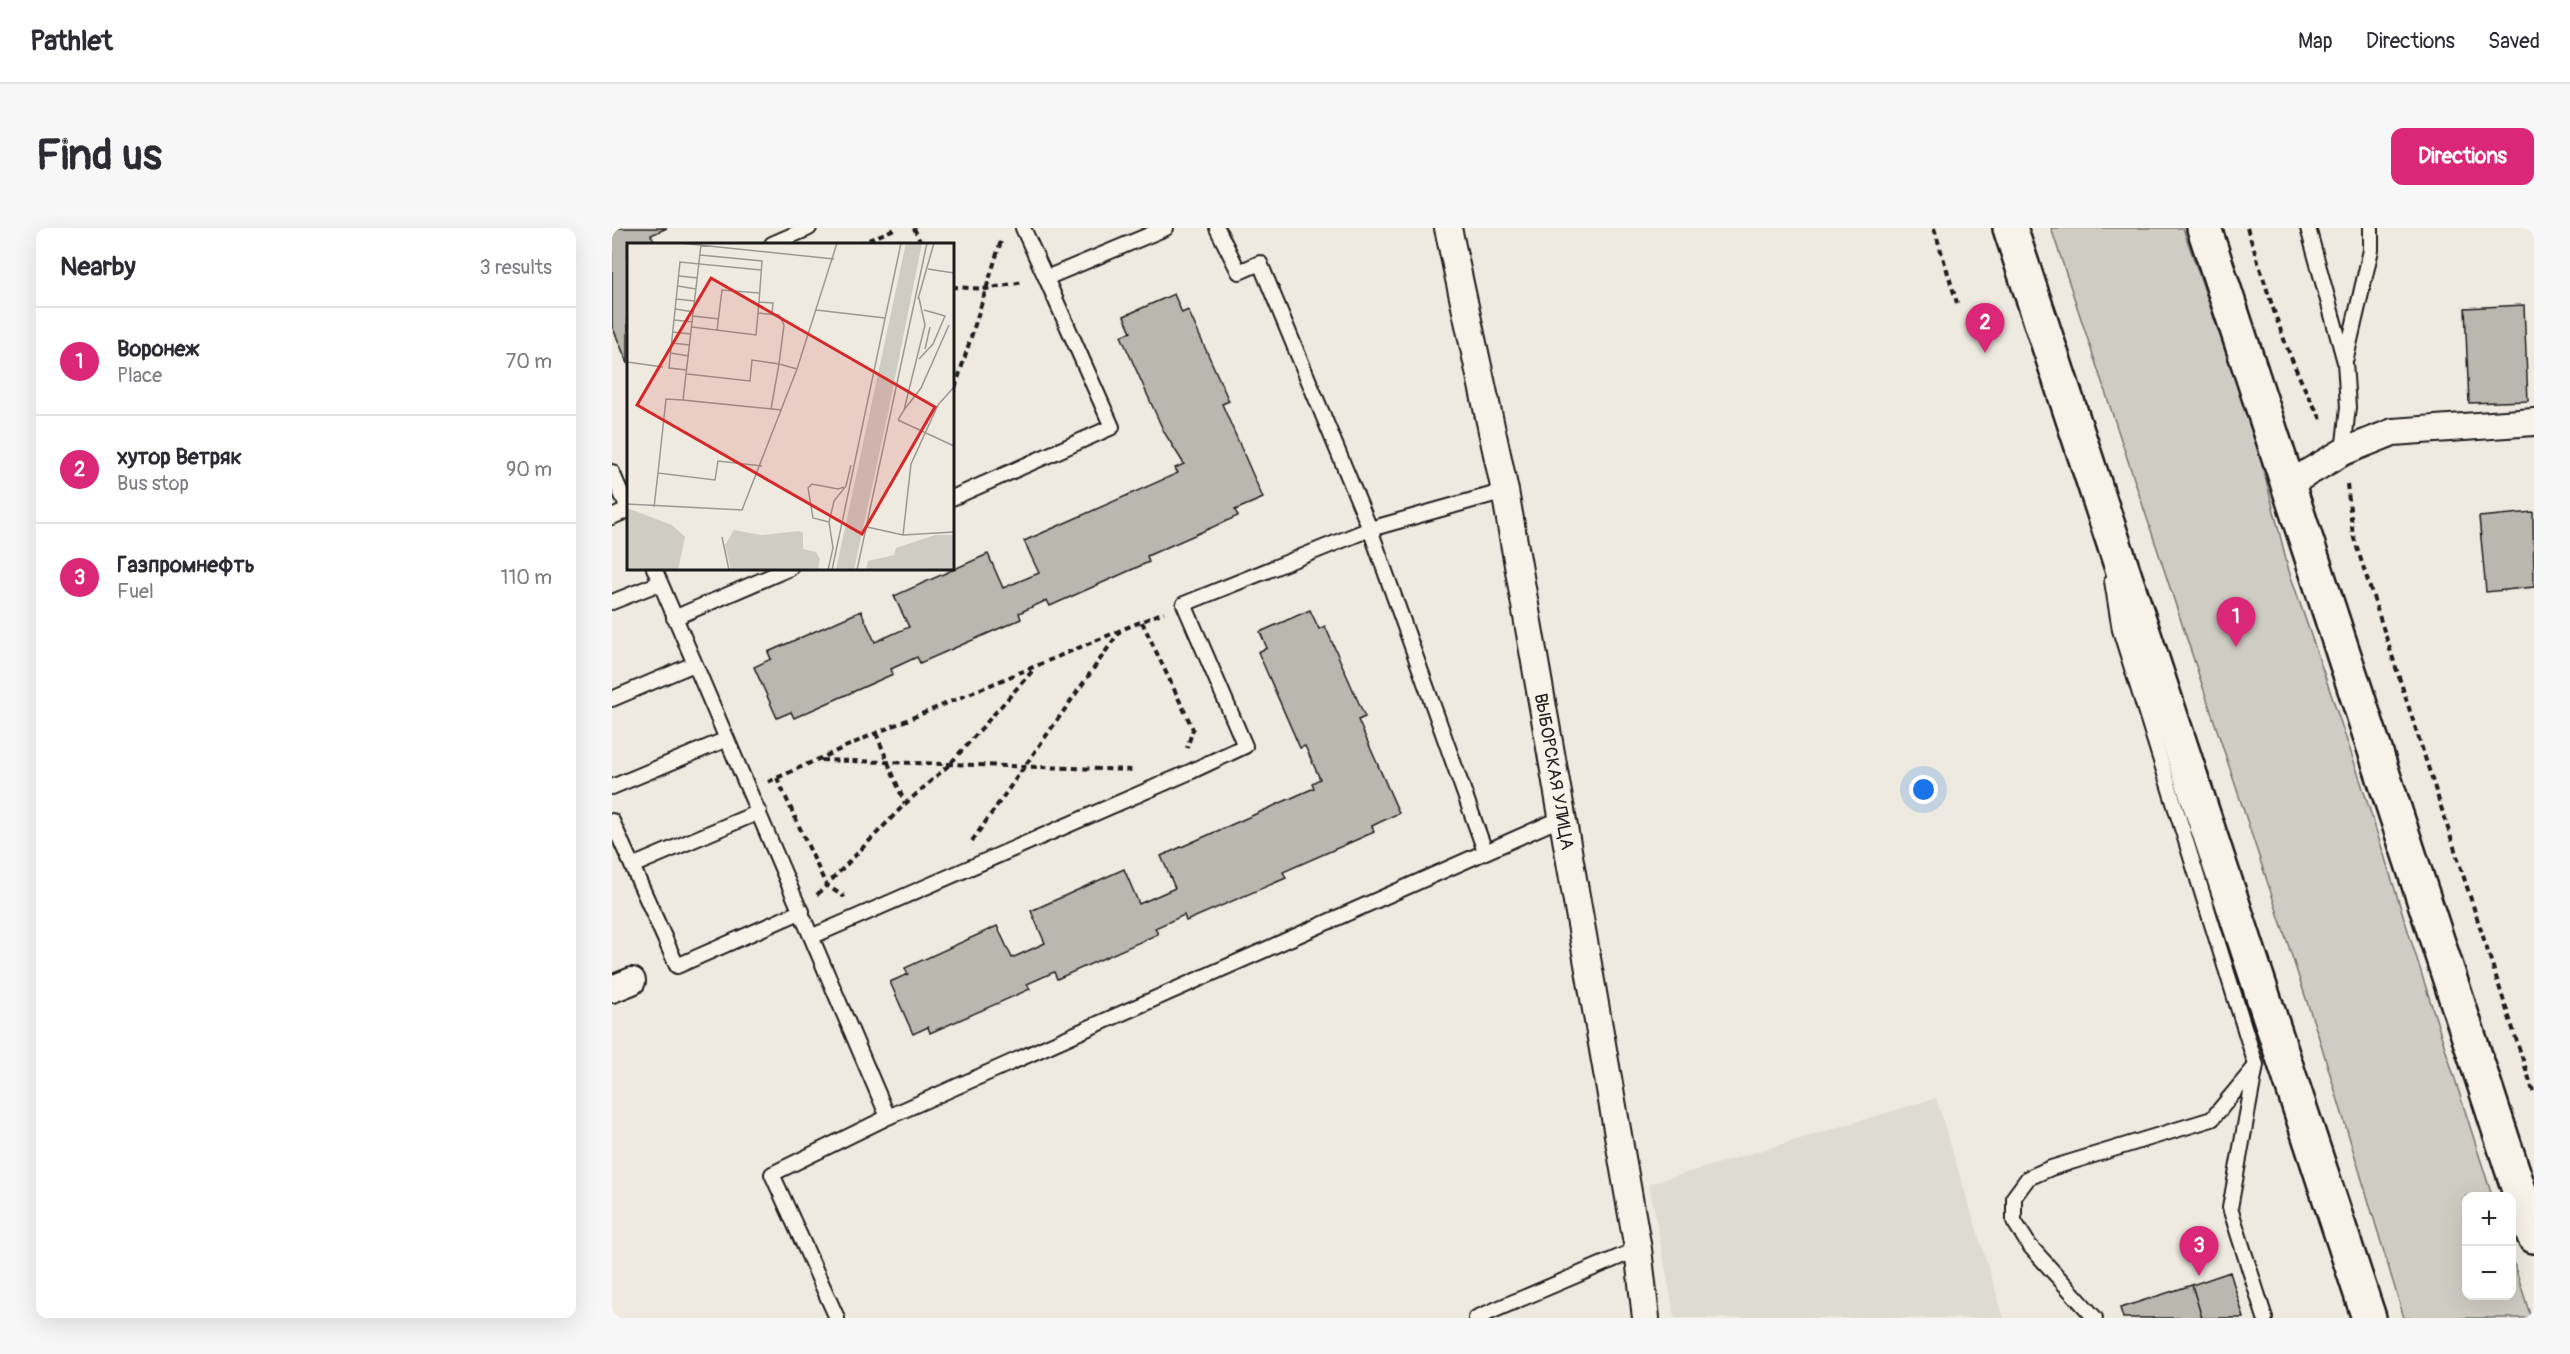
<!DOCTYPE html>
<meta charset="utf-8">
<style>
body{margin:0;font-family:Pangolin,sans-serif;background:#f7f7f7;color:#2b2b33}
.controls{position:absolute;right:18px;bottom:18px;display:grid;overflow:hidden;border-radius:12px;box-shadow:0 6px 24px #0002}
.controls button{width:54px;height:54px;display:grid;place-items:center;padding:0;border:0;border-bottom:2px solid #e1e1e2;background:#fff;color:#2b2b33;font:30px sans-serif}
.you{position:absolute;left:1312px;top:562px;width:21px;height:21px;margin:-15px;border:4px solid #fff;border-radius:50%;background:#1a73e8;box-shadow:0 0 0 9px #1a73e833}
.badge{display:grid;place-items:center;width:39px;height:39px;border-radius:50%;background:#db2777;color:#fff;font-size:20px;font-weight:700}
.pin{position:absolute;translate:-50% -50px;filter:drop-shadow(0 2px 3px #0008)}
.pin::after{content:'';position:absolute;top:32px;width:21px;height:18px;background:inherit;clip-path:polygon(0 0,100% 0,50% 100%)}
.list{margin:0;padding:0;list-style:none}
h2{display:flex;justify-content:space-between;align-items:center;height:78px;margin:0;padding:0 24px;font-size:26px}
h2 small{font-size:20px;font-weight:400;color:#7c7c81}
.list li{display:grid;grid-template-columns:39px 1fr auto;gap:18px;align-items:center;box-sizing:border-box;height:108px;padding:0 24px;border-top:2px solid #e1e1e2}
.list b{display:block;font-size:22px;white-space:nowrap}
.list p{margin:0;font-size:20px;white-space:nowrap;color:#7c7c81}
.list em{font-size:20px;font-style:normal;color:#7c7c81}
.map{position:relative;flex:none;width:1922px;height:1090px;overflow:hidden;border-radius:12px}
header{display:flex;align-items:center;gap:36px;box-sizing:border-box;height:84px;padding:0 30px;background:#fff;border-bottom:2px solid #e1e1e2}
header strong{font-size:28px}
nav{display:flex;gap:33px;margin-inline-start:auto;font-size:21px}
.intro{display:flex;align-items:center;justify-content:space-between;box-sizing:border-box;height:144px;padding:0 36px}
h1{margin:0;font-size:42px}
.button{padding:15px 27px;border-radius:12px;background:#db2777;color:#fff;font-size:21px;font-weight:700}
main{display:flex;gap:36px;padding:0 36px}
aside{flex:1;background:#fff;border-radius:12px;box-shadow:0 6px 24px #0002}
.map>svg:first-child{display:block}
.built{fill:#dedbd1}
.green{fill:#cfccc3;stroke:#767470;stroke-width:1.5}
.building{fill:#bab7af;stroke:#1c1c1c;stroke-width:1.5}
.lines{fill:none;stroke-linecap:round;stroke-linejoin:round}
.service-casing{stroke:#1c1c1c;stroke-width:18}
.minor-casing{stroke:#1c1c1c;stroke-width:30}
.trunk-casing{stroke:#1c1c1c;stroke-width:38}
.path{stroke:#1c1c1c;stroke-width:4;stroke-dasharray:6 4.5;stroke-linecap:butt}
.service{stroke:#f7f3e8;stroke-width:14}
.minor{stroke:#f7f3e8;stroke-width:26}
.trunk{stroke:#f7f3e8;stroke-width:33}
.labels{text-anchor:middle;dominant-baseline:central;stroke-width:6;stroke-linejoin:round;paint-order:stroke}
.street-label{font-size:18px;fill:#1c1c1c;stroke:#f7f3e8}
.inset-road{fill:none;stroke:#9a9892;stroke-width:1.5}
.view{fill:#d62828;fill-opacity:0.15;stroke:#d62828;stroke-width:3}
.inset-edge{fill:none;stroke:#1c1c1c;stroke-width:3}
</style>
<header>
<strong>Pathlet</strong>
<nav><a>Map</a><a>Directions</a><a>Saved</a></nav>
</header>
<div class="intro"><h1>Find us</h1><a class="button">Directions</a></div>
<main>
<aside>
<h2>Nearby<small>3 results</small></h2>
<ul class="list">
<li><span class="badge">1</span><div><b>Воронеж</b><p>Place</p></div><em>70 m</em></li>
<li><span class="badge">2</span><div><b>хутор Ветряк</b><p>Bus stop</p></div><em>90 m</em></li>
<li><span class="badge">3</span><div><b>Газпромнефть</b><p>Fuel</p></div><em>110 m</em></li>
</ul>
</aside>
<div class="map">
<svg width="1922" height="1090" viewBox="0 0 1922 1090">
<rect width="100%" height="100%" fill="#eeeae0"/>
<filter id="ink" filterUnits="userSpaceOnUse"><feTurbulence type="fractalNoise" baseFrequency=".0167" numOctaves="2"/><feDisplacementMap in="SourceGraphic" scale="12" xChannelSelector="R" yChannelSelector="G"/><feConvolveMatrix kernelMatrix="1 2 1 2 8 2 1 2 1" color-interpolation-filters="sRGB"/></filter>
<g filter="url(#ink)">
<path class="built" d="M1324,870L1392,1090H1063L1037,956Z"/>
<path class="green" d="M1439,0H1571L1644,212L1677,343L1747,548L1880,968H1854V1068H1900V1029L1919,1090H1792L1708,813Z"/>
<path class="building" d="M0,0H55L39,7L44,16H16V136L0,98Z
M562,66L570,85L576,82L617,173L610,176L651,270L623,282L626,288L535,328L537,334L438,378L435,372L407,385L409,391L308,435L305,429L279,441L281,446L182,490L179,484L165,490L142,439L159,431L156,424L249,383L263,414L297,399L282,368L376,326L391,360L427,345L412,313L566,245L563,240L572,236L552,204L509,108L519,104L512,88Z
M1912,77L1916,173L1857,175L1853,80Z
M1921,284L1922,359L1874,364L1867,289Z
M698,382L707,401L713,398L753,489L746,492L787,585L760,598L762,604L671,644L674,650L574,693L572,687L543,700L546,706L445,751L442,744L415,756L418,761L318,805L316,799L301,806L278,754L296,746L293,740L385,698L400,730L433,715L419,683L512,641L527,676L563,660L549,628L702,560L700,555L708,551L693,518L688,520L646,424L655,420L648,404Z
M1618,1044L1632,1090H1590L1580,1057Z
M1580,1057L1590,1090H1511L1508,1080Z"/>
<g class="lines">
<defs>
<path id="service" d="M411,0L434,50
M605,0L627,44L648,35L758,301L893,263
M1696,0L1733,134L1736,179L1731,224
M160,16L197,0
M1734,130L1759,22V0
M0,244L16,281
M340,270L500,199L434,50L554,0
M0,289L16,282
M42,340L276,889L950,590
M1500,353L1508,402L1644,837L1618,980L1653,1090
M0,374L48,355
M62,390L178,340
M0,471L82,436
M0,559L115,511
M0,593L65,738L190,683
M20,638L147,584
M201,708L580,543L633,518L572,376L758,301L873,623
M225,1090L160,946L276,889
M864,1090L1026,1021
M1483,1090L1417,1017L1402,993V969L1416,950L1439,940L1600,891L1643,839"/>
<g id="minor">
<path id="s1" d="M836,0L893,263L1026,1021L1034,1090"/>
<path d="M1675,257L1731,224L1781,204L1922,194"/>
<path d="M0,761L20,753"/>
</g>
<path id="trunk" d="M1398,0L1757,1090
M1592,0L1922,1008"/>
</defs>
<use href="#service" class="service-casing"/>
<use href="#minor" class="minor-casing"/>
<use href="#trunk" class="trunk-casing"/>
<path class="path" d="M302,0L309,16
M1322,0L1345,75
M1635,0C1657,65 1674,133 1710,192
M247,16L285,0
M340,59L374,61L411,54
M340,170L390,10
M1735,256L1741,307L1922,866
M530,394L581,501L575,520
M264,505L293,576
M209,532L522,542
M165,550L214,657L231,668L233,667
M156,554L264,505L552,384
M360,613L508,403
M205,667L293,576L337,537L422,441"/>
<use href="#service" class="service"/>
<use href="#minor" class="minor"/>
<use href="#trunk" class="trunk"/>
</g>
</g>
<g class="labels">
<g class="street-label">
<text stroke="none"><textPath href="#s1" startOffset="554">ВЫБОРСКАЯ УЛИЦА</textPath></text>
</g>
</g>
<g transform="translate(15 15)">
<rect width="327" height="327" fill="#eeeae0"/>
<path d="M279,0H295L261,170L227,327H209ZM0,265L45,282L58,294L51,327H0ZM107,287L134,292L172,288L176,290V306L189,309L193,316L191,327H104L98,302ZM308,292H327V327H239L241,318L267,312L269,305Z" fill="#cfccc3"/>
<path class="inset-road" d="M53,0L207,16M74,2L56,157L155,167M73,12L135,18L132,59M301,26L327,30M52,33L71,35M51,43L69,46M49,56L68,58M291,56L307,0M48,66L67,69M189,67L258,75M131,70L132,59L146,60L145,71M66,73L92,76M47,77L66,79M65,84L129,92L131,70L152,72L157,82L152,121L170,126M90,87L95,47L132,50M46,89L64,91M44,100L63,102M298,106L303,84M43,110L62,113M292,116L306,101L318,73L297,67M0,119L36,124M60,127L42,125L53,19L134,27M60,131L123,138L125,117L152,121L144,166M277,167L294,145L322,82M271,177L277,167L298,82L292,55M271,177L327,203M31,230L39,156L56,157M0,261L115,267L170,126L210,0M27,264L31,230L88,237L91,218L135,223M202,279L186,275L181,245L185,241L211,246L217,244M240,284L276,292L327,289M276,292L284,221L311,162L327,144M95,294L102,327M201,327L206,305L202,279L207,258L219,243L224,222M205,327L274,0M230,327L300,0"/>
<path class="view" d="M84,35L308,164L235,291L10,162Z"/>
<rect width="327" height="327" class="inset-edge"/>
</g>
</svg>
<div class="controls">
<button>+</button>
<button>−</button>
</div>
<div class="you"></div>
<div class="pin badge" style="left:1624px;top:419px">1</div>
<div class="pin badge" style="left:1373px;top:125px">2</div>
<div class="pin badge" style="left:1587px;top:1048px">3</div>
</div>
</main>
